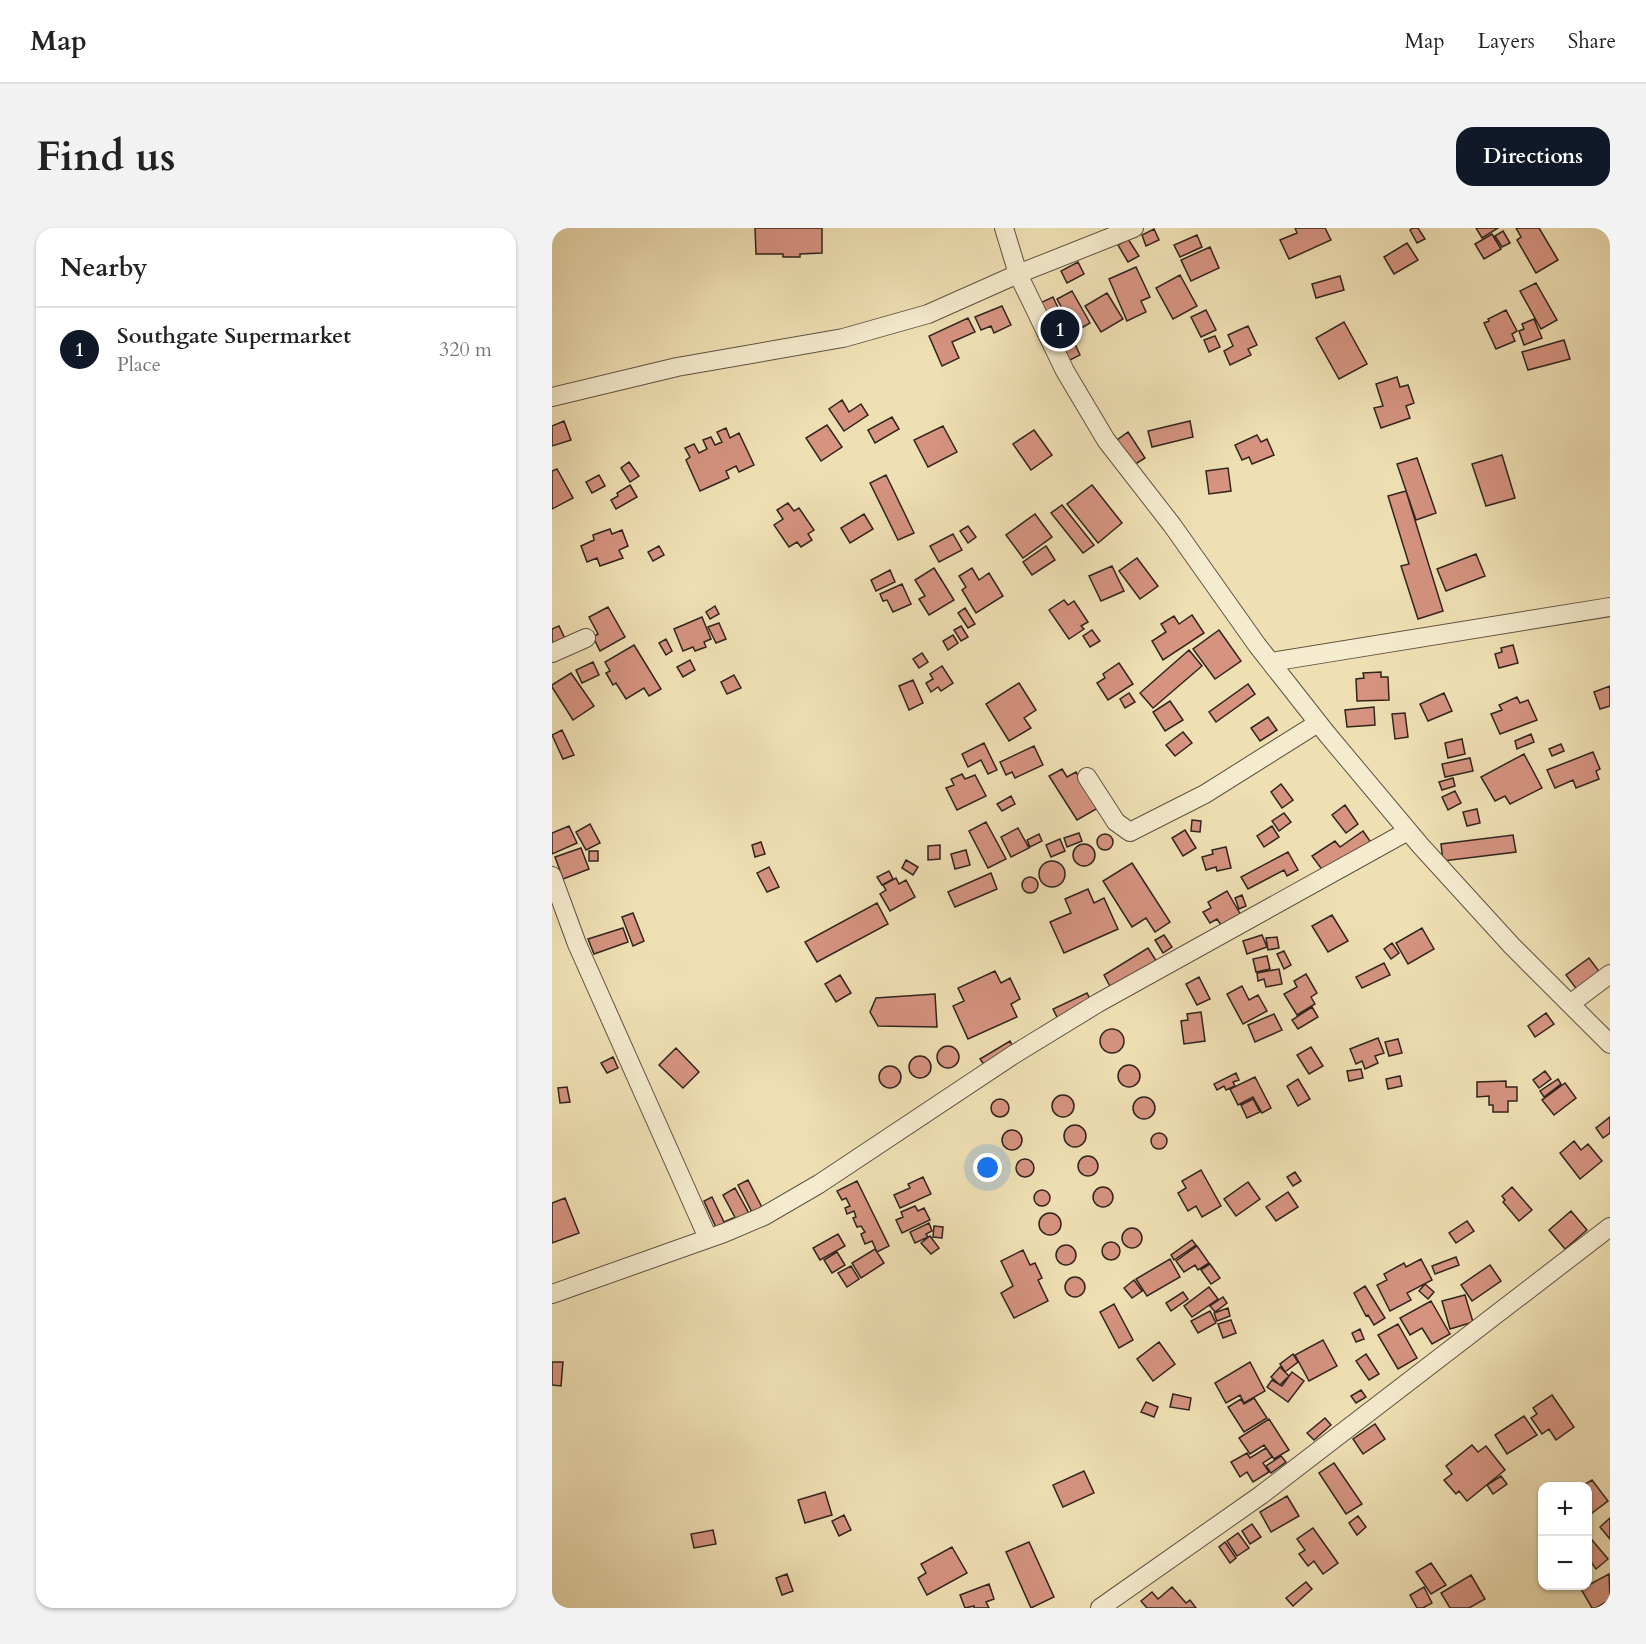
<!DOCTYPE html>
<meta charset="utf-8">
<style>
body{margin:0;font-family:Cardo,serif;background:#f2f2f2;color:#222}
.controls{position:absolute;right:18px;bottom:18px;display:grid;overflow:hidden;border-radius:12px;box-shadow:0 2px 4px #0004}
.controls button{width:54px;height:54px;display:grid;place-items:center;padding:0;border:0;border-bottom:2px solid #e0e0e0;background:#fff;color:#222;font:30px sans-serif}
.you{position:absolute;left:436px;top:940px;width:21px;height:21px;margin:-15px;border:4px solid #fff;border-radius:50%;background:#1a73e8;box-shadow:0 0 0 9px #1a73e833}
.badge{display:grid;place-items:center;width:39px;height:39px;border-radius:50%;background:#111827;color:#fff;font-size:20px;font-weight:700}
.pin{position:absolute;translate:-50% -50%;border:3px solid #fff;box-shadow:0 2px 6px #0006}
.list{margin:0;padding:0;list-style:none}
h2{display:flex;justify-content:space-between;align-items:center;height:78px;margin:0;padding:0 24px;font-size:26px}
h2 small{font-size:20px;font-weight:400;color:#767676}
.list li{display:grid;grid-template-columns:39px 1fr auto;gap:18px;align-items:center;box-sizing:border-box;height:84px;padding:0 24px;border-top:2px solid #e0e0e0}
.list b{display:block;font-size:22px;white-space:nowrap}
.list p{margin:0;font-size:20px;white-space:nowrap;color:#767676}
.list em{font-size:20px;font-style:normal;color:#767676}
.map{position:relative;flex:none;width:1058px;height:1380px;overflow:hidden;border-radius:18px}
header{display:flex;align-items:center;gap:36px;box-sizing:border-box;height:84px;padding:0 30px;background:#fff;border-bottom:2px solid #e0e0e0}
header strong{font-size:28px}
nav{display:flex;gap:33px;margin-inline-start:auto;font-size:21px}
.intro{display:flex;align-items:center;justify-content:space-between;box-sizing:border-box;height:144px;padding:0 36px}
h1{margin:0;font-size:42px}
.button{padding:15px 27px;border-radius:18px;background:#111827;color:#fff;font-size:21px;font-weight:700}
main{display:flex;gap:36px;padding:0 36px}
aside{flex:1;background:#fff;border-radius:18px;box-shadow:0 2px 4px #0004}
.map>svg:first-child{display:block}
.building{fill:#d59380;stroke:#31241d;stroke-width:1.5}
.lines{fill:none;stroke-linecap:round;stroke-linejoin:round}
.minor-casing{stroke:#605343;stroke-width:20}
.minor{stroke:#f5ebce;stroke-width:18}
</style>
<header>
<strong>Map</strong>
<nav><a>Map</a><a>Layers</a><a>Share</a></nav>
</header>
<div class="intro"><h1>Find us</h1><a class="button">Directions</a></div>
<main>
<aside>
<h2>Nearby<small></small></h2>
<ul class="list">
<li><span class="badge">1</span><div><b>Southgate Supermarket</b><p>Place</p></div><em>320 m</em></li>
</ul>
</aside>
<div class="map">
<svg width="1058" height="1380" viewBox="0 0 1058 1380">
<rect width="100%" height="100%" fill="#efe0b4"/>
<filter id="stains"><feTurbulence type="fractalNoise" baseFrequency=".00333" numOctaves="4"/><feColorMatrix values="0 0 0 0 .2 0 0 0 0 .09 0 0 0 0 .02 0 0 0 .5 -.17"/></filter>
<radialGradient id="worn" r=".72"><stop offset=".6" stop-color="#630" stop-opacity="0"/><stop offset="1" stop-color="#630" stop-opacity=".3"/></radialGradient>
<path class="building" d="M203,0H270V25L248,26V29H231V26H204Z
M743,0H773L779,12L737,31L728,12L745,5Z
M861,0H866L873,11L865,15L858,2Z
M924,0H946L930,10Z
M964,0H987L1006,32L984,45L965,12L969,9Z
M602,1L607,12L594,18L590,7Z
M951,3L958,15L950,19L943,8Z
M940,6L949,21L932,31L923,16Z
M645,7L650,19L628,29L622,17Z
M576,11L587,28L576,34L566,17Z
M855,15L866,32L842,46L832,29Z
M658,19L667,40L639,53L629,32Z
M526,34L532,46L515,55L509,43Z
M584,39L598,69L589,73L594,84L575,93L557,51Z
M628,47L645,78L621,91L604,60Z
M788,48L792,62L764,70L760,56Z
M984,55L1005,92L989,101L968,63Z
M520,63L538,95L523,104L505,71Z
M555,65L571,91L549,104L533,78Z
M501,69L528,127L516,133L488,75Z
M450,78L459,97L442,105L439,98L429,102L423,89Z
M654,82L664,102L649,109L639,89Z
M954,82L965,103L960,106L963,113L944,121L932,95L937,93L936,91Z
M416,90L423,104L400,114L407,130L390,138L377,108Z
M982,91L990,110L972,117L967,103L972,101L970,96Z
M792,94L815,136L787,151L764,110Z
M696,98L705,117L696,121L699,127L678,137L672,123L681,118L676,107Z
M663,108L668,119L657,124L652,112Z
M1012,112L1018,131L976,142L970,124Z
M845,149L848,159L856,157L862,175L854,178L858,190L829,200L822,180L831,178L824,156Z
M290,172L297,184L309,176L316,187L292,203L277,181Z
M340,189L347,201L323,215L316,202Z
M12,193L19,212L0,218V198Z
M638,193L641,209L600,219L596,203Z
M275,197L290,219L269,233L254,210Z
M391,198L405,224L376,239L362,212Z
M174,200L178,210L187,205L202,237L187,244L184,238L174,243L177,250L148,263L134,232L138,229L133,220L142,216L147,225L155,221L151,212L159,209L163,217L170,214L165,204Z
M482,202L500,227L479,242L461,216Z
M576,204L593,230L582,237L565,212Z
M705,207L709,214L715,211L722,227L700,236L697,229L690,232L683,217Z
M950,227L963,270L934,278L920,236Z
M865,230L884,285L864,292L845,236Z
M77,234L87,248L78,254L69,240Z
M676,240L679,263L657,266L654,243Z
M5,241L21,270L0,281V243Z
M47,247L53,258L40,265L34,254Z
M334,247L362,305L346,312L318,255Z
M78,257L85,269L64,281L59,272L66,268L65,265Z
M540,257L570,295L546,315L515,276Z
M854,263L891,383L866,391L849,338L857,336L836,268Z
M236,275L242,283L247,280L262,302L256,306L260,312L249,319L245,314L237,319L222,297L231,291L225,282Z
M510,277L542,317L531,325L499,285Z
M312,286L321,301L298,315L289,300Z
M483,286L500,309L471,330L454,307Z
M416,298L424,309L416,315L408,303Z
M58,301L60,306L70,302L76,318L67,322L71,330L48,338L45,330L35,334L29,318L42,312L41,307Z
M401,306L410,322L387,334L378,318Z
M107,318L112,327L101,333L96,324Z
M494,318L503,332L480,347L471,334Z
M924,326L933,348L894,363L885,341Z
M585,330L606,358L588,371L567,343Z
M560,338L572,363L549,373L537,348Z
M382,340L402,372L377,387L367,371L373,368L363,352Z
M420,340L427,352L437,345L451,368L424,385L410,362L414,359L407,348Z
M338,342L343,354L324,363L319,352Z
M350,356L359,376L341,384L335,372L331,373L328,366Z
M512,372L516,377L522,373L536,394L529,398L532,401L517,411L497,382Z
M163,378L167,386L158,391L154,384Z
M56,379L73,409L48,423L41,409L46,406L37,389Z
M413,380L423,396L416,400L406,385Z
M640,387L652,405L611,432L600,413L614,404L609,396L622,388L627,396Z
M150,389L159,411L152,414L154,419L143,423L141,419L131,423L122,401Z
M167,395L174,411L164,415L156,399Z
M7,398L15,415L3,421L0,414V401Z
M409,398L416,409L409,413L402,402Z
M540,402L548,413L538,419L531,408Z
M667,402L689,433L663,451L641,421Z
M401,407L406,415L396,422L391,413Z
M114,411L120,423L114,427L107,415Z
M82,417L109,461L97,468L92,460L74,471L64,455L61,457L54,445L58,443L53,434Z
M961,417L966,435L947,440L943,426L950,424L949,420Z
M637,422L650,438L601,480L588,465Z
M370,425L376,434L367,440L361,431Z
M138,432L143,442L131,449L125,439Z
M41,434L47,447L30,455L24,442Z
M567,435L581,456L556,472L545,455L553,450L551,446Z
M390,438L401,455L389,463L386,459L379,464L374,455L381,451L378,446Z
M829,444V449H836L837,472L805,473L804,451L812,450L811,445Z
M19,445L42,478L21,492L0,459V457Z
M182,447L189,460L175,466L169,454Z
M361,452L371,475L357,482L347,458Z
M467,455L484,482L472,490L479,500L457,513L434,476Z
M696,456L703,466L664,494L657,484Z
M1058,458V478L1048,481L1042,464Z
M577,465L583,474L573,480L568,471Z
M892,465L900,483L876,493L868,476Z
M965,469L968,475L976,472L985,492L948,506L939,486L950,482L947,477Z
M618,473L631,492L613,503L601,484Z
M822,479L823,497L795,499L793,482Z
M853,485L856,509L843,511L840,486Z
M716,489L725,502L708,513L699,500Z
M10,502L22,527L11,531L0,507Z
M631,504L640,515L623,528L614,517Z
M979,506L982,514L965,521L963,513Z
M910,511L913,526L896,530L893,515Z
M432,515L445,542L436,546L429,532L416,539L410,526Z
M1009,516L1012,523L1000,528L997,521Z
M482,518L491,537L463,550L460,544L454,547L448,534Z
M1041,524L1048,541L1044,543L1047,551L1024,560L1021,552L1003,560L995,542Z
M972,526L990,560L958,576L953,568L943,573L929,549Z
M918,530L921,543L893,549L890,536Z
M510,541L515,549L524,544L546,580L525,592L497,548Z
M410,546L413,551L423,547L434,568L405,582L394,560L402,557L399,551Z
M901,550L903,558L890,562L887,554Z
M729,556L741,572L730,580L719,564Z
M903,563L909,575L896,582L890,569Z
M459,568L463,576L450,583L445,576Z
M793,577L806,596L794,605L780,587Z
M925,581L928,595L915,598L911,584Z
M732,585L739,594L727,603L720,593Z
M640,592L649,593L648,604L639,603Z
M434,594L454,631L436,640L417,603Z
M38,596L48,615L34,622L24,604Z
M17,598L25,615L0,626V605Z
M720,598L727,609L712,619L705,608Z
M466,600L477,620L459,629L449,609Z
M633,602L644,620L631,628L620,610Z
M811,603L820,616L774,647L760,628L783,613L788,619Z
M527,605L530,613L515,619L512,610Z
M487,606L490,613L478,619L475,612Z
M545 614a8 8 0 1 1 16 0a8 8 0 1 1-16 0Z
M961,607L964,624L891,633L889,616Z
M508,611L513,623L499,629L494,617Z
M209,614L213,626L203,629L200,617Z
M521 627a11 11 0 1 1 22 0a11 11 0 1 1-22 0Z
M388,617V631L376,632V618Z
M674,619L679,640L665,643L664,639L654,642L650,629L661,626L660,622Z
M29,620L37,641L11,651L3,629Z
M414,622L418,637L403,641L399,626Z
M37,623H46V633H37Z
M736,624L746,642L735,648L732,642L696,661L689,649Z
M354,632L366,639L361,647L350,640Z
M487 646a13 13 0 1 1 26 0a13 13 0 1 1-26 0Z
M580,635L618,694L603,704L594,690L580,699L551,653Z
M217,639L227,659L215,664L205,645Z
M337,643L341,651L330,657L325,649Z
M439,645L445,661L403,679L396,664Z
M470 657a8 8 0 1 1 16 0a8 8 0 1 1-16 0Z
M344,650L347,656L354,652L363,669L338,683L328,666L334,662L331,657Z
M536,661L542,675L552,670L566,701L512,725L498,694L519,685L513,671Z
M675,663L690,689L671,700L665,691L658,695L651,684L659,680L656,674Z
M690,667L694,678L687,681L683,670Z
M325,675L336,696L265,734L253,714Z
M81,685L92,713L81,718L70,689Z
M780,687L796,713L776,724L760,698Z
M71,700L76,714L42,726L36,711Z
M870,700L882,721L856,736L844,715Z
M612,707L620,719L611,725L603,712Z
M710,707L715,719L695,726L691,713Z
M725,709L727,720L716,722L714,710Z
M840,715L847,725L839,731L832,721Z
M596,720L605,734L560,762L552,747Z
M732,723L739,737L732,741L725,726Z
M715,728L718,741L704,744L701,731Z
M1037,730L1049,746L1026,763L1014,747Z
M832,735L838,747L810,760L804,749Z
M727,741L730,756L714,759L712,751L706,753L705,745Z
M443,743L449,755L458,750L468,771L459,776L465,789L416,811L401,778L412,773L406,760Z
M754,746L765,765L759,769L763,776L745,787L732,766L745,759L742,753Z
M288,747L299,765L284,774L273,756Z
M647,749L658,771L645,777L634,756Z
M690,758L697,772L706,767L715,783L691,796L675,766Z
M535,765L540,775L506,791L501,781Z
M383,766L385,799L326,798L318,784L324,770Z
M760,779L766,789L746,801L740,792Z
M649,784L653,813L632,816L629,793L636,792L635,786Z
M994,785L1002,796L983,809L976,798Z
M722,786L730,802L703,814L696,797Z
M548 813a12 12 0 1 1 24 0a12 12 0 1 1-24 0Z
M826,810L832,825L823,828L826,835L813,841L810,833L804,836L798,821Z
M846,811L850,825L837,828L833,814Z
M458,813L462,821L433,838L428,831Z
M385 829a11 11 0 1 1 22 0a11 11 0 1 1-22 0Z
M759,819L771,838L757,846L745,827Z
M124,820L147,844L131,860L107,837Z
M357 839a11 11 0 1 1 22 0a11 11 0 1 1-22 0Z
M61,829L66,840L55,845L49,835Z
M566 848a11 11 0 1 1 22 0a11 11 0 1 1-22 0Z
M327 849a11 11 0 1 1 22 0a11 11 0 1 1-22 0Z
M809,841L811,850L797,853L795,843Z
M993,843L999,851L987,860L981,852Z
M684,845L687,852L681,854L683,858L674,862L672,858L665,862L662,856Z
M848,848L850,858L836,861L834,851Z
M703,849L719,880L710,885L701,869L686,877L678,861Z
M746,851L758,871L746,878L735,858Z
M1006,851L1009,856L992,869L988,863Z
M954,853V859H965V873H956V884H941V877H937V868L925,869V854Z
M1013,855L1024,870L1002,887L990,872Z
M15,859L18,874L8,875L6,860Z
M500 878a11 11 0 1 1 22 0a11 11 0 1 1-22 0Z
M581 880a11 11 0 1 1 22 0a11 11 0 1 1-22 0Z
M439 880a9 9 0 1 1 18 0a9 9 0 1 1-18 0Z
M701,871L708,884L695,890L689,877Z
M1058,889V905L1051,910L1044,900Z
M512 908a11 11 0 1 1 22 0a11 11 0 1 1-22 0Z
M450 912a10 10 0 1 1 20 0a10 10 0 1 1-20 0Z
M599 913a8 8 0 1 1 16 0a8 8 0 1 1-16 0Z
M1022,913L1029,922L1036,916L1050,933L1028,951L1008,925Z
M526 938a10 10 0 1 1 20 0a10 10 0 1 1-20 0Z
M464 940a9 9 0 1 1 18 0a9 9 0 1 1-18 0Z
M649,942L669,978L650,989L644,978L636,983L626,965L634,960L630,953Z
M743,944L749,953L741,958L735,949Z
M371,949L379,966L348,980L342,967L358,960L356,956Z
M196,952L213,985L203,990L186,957Z
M305,953L337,1018L325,1024L320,1013L313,1016L309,1006L313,1004L309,998L305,999L301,990L304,989L302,983L295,986L293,980L298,978L294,970L290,972L285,963Z
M696,954L708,971L684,988L672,971Z
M541 969a10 10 0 1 1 20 0a10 10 0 1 1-20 0Z
M960,959L980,982L967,993L951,974L953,972L950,968Z
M183,960L199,989L186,995L171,967Z
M482 970a8 8 0 1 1 16 0a8 8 0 1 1-16 0Z
M736,964L746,979L724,993L714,979Z
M160,969L172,994L181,990L185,997L167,1006L152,973Z
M13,970L27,1005L0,1015V975Z
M363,978L366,983L372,980L378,992L350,1005L344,992L351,989L349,984Z
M1019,983L1035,1002L1013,1021L997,1002Z
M487 996a11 11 0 1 1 22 0a11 11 0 1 1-22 0Z
M915,993L922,1003L904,1015L897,1005Z
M377,995L380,1003L374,1006L376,1009L363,1015L358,1004Z
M382,998L391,999L390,1010L381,1009Z
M570 1010a10 10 0 1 1 20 0a10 10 0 1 1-20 0Z
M286,1006L293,1018L268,1032L261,1020Z
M378,1008L387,1020L379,1026L369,1015Z
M640,1012L644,1017L622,1032L619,1027Z
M550 1023a9 9 0 1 1 18 0a9 9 0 1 1-18 0Z
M504 1027a10 10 0 1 1 20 0a10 10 0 1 1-20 0Z
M645,1018L657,1035L646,1042L643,1037L632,1044L624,1033Z
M323,1021L332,1035L309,1050L300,1035Z
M471,1022L478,1037L483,1035L490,1050L486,1052L496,1073L462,1090L449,1065L461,1058L449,1033Z
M285,1024L293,1037L280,1045L272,1032Z
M904,1029L907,1037L883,1046L880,1038Z
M618,1031L628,1049L595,1068L584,1051Z
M869,1031L880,1052L855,1065L859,1072L838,1083L825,1057L835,1052L832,1046L852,1035L854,1039Z
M658,1036L668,1050L659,1056L649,1042Z
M938,1037L949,1053L920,1073L909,1057Z
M299,1038L307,1051L295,1059L286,1045Z
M513 1059a10 10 0 1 1 20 0a10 10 0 1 1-20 0Z
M582,1052L590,1063L580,1070L572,1060Z
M873,1056L882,1064L876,1071L867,1063Z
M813,1058L833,1090L822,1097L816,1087L814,1088L802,1065Z
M657,1059L666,1071L640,1089L632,1078Z
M631,1064L636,1071L619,1083L614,1075Z
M913,1067L921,1094L898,1101L890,1073Z
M671,1069L675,1075L663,1084L658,1078Z
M879,1073L898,1106L880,1116L870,1100L858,1107L848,1090Z
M562,1076L581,1112L567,1120L548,1084Z
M676,1080L678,1088L665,1093L662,1085Z
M658,1083L664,1095L646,1105L639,1093Z
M679,1092L684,1105L671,1110L666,1096Z
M846,1096L865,1130L846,1141L826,1107Z
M808,1101L812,1111L804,1114L800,1105Z
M771,1112L785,1138L757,1153L743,1127Z
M607,1114L623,1136L601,1153L585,1131Z
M741,1126L746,1134L733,1144L728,1136Z
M814,1126L827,1146L817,1152L804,1133Z
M0,1134H11L9,1158L0,1157Z
M698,1134L713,1163L692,1175L688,1167L674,1175L663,1155Z
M728,1139L737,1148L728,1157L719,1149Z
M740,1144L752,1153L736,1174L715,1159L720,1152L730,1158Z
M809,1162L814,1169L804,1175L799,1168Z
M621,1166L639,1170L637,1182L618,1179Z
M1000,1167L1022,1199L1004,1212L997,1201L990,1206L979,1190L985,1186L981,1180Z
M702,1170L715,1190L692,1204L676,1179L689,1171L692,1176Z
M594,1174L606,1179L602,1189L589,1184Z
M972,1188L985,1207L955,1226L943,1207Z
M773,1190L779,1197L762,1212L755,1205Z
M717,1191L737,1222L722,1231L712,1217L698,1226L687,1210Z
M823,1196L833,1211L811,1226L801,1211Z
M920,1217L926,1224L934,1218L953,1242L915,1273L907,1263L904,1266L892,1252L900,1246L894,1238Z
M714,1220L720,1229L711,1235L717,1244L701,1254L695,1244L688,1249L679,1234L695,1225L698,1230Z
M729,1228L734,1234L719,1245L714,1238Z
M782,1235L810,1276L794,1286L767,1245Z
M532,1243L542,1265L511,1279L501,1257Z
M949,1248L955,1256L941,1266L935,1257Z
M1040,1252L1056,1273L1036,1288V1258H1030Z
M273,1264L280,1287L253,1295L246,1272Z
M735,1268L747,1288L719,1304L708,1284Z
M292,1287L299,1302L287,1308L280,1293Z
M806,1288L814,1299L805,1307L797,1295Z
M1058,1290V1311L1048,1299Z
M700,1296L709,1309L698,1316L690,1303Z
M761,1300L786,1335L771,1346L762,1333L756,1338L747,1326L753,1322L745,1311Z
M161,1302L164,1316L142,1320L139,1306Z
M686,1305L697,1320L685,1328L675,1313Z
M1040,1312L1056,1331L1044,1341L1036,1330V1316Z
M477,1314L502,1369L479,1380L454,1324Z
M673,1314L684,1330L678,1335L667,1319Z
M400,1319L415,1345L375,1367L366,1350L374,1345L369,1336Z
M879,1335L894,1357L879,1366L864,1344Z
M235,1346L241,1363L230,1367L224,1350Z
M1057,1346L1058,1372L1044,1380H1040L1029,1361Z
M919,1347L933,1371L917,1380H898L889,1365Z
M754,1354L760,1361L741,1378L734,1370Z
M437,1356L442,1371L434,1374L437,1380H422V1378L413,1380L408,1367Z
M620,1359L634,1375L638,1372L644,1380H595L589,1373L600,1364L606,1371Z
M872,1359L880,1375L871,1380H865L858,1367Z"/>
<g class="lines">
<defs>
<path id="minor" d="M452,0L466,46L513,143L554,212L620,297L705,417L775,506L868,617L960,718L1058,816
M0,169L125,139L291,110L376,86L466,46L582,0
M0,425L34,410
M719,434L1058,379
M535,549L564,594L578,604L653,566L766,495
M0,648L25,716L156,1010
M1018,776L1058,746
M0,1066L172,1005L212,988L267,956L461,827L546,775L856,603
M548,1380L709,1267L1058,999"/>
</defs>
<use href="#minor" class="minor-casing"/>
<use href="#minor" class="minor"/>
</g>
<rect width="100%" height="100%" filter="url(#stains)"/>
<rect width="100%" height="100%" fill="url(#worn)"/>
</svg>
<div class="controls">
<button>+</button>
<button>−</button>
</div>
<div class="you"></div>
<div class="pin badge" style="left:508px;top:101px">1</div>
</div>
</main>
